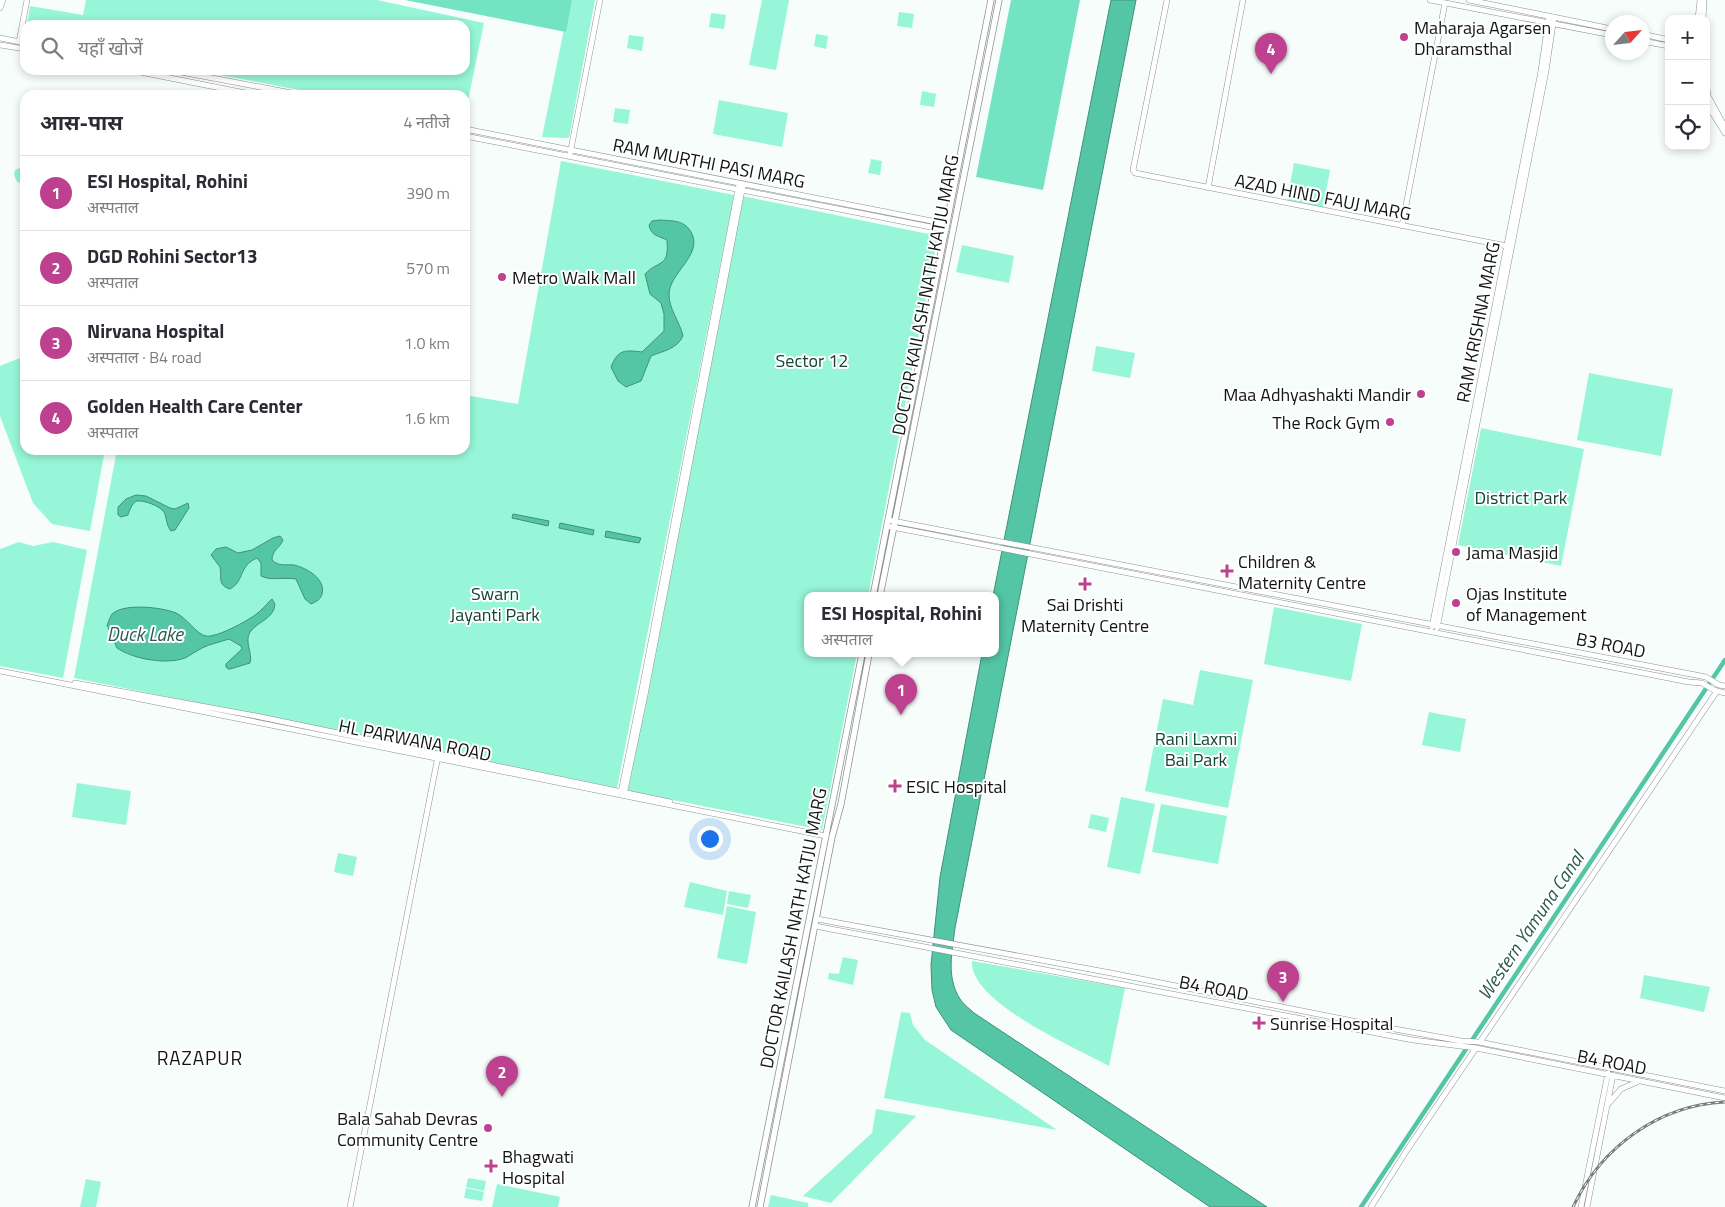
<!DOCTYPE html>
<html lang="hi">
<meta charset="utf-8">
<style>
body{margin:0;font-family:"Titillium Web","Noto Sans Devanagari",sans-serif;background:#f2f2f3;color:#2b2b33}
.controls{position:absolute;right:15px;top:15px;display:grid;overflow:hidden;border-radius:10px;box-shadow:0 2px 8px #0003}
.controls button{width:45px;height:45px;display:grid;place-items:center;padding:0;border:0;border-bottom:1px solid #e1e1e2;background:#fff;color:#2b2b33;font:25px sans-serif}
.compass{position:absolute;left:1605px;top:15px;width:45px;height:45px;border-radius:50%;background:#fff;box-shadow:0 2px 8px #0003;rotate:63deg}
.you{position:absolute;left:709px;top:838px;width:18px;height:18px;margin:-12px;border:4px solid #fff;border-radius:50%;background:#1a73e8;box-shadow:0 0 0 8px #1a73e833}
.badge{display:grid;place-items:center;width:32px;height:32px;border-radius:50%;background:#be4190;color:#fff;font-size:16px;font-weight:700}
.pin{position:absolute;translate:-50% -41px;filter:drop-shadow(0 1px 2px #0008)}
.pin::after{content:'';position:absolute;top:26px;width:18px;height:15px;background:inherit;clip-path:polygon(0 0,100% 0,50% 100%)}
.popup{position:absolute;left:804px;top:592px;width:195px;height:65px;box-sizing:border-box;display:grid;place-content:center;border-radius:10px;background:#fff;filter:drop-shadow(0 1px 4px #0005);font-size:16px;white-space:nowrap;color:#7c7c81}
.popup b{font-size:19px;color:#2b2b33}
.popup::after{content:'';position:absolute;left:50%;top:100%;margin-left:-10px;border:10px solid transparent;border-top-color:#fff}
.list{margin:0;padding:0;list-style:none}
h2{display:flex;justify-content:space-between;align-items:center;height:65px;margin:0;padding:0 20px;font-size:21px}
h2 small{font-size:16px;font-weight:400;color:#7c7c81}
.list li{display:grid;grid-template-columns:32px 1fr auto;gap:15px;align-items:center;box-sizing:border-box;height:75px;padding:0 20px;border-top:1px solid #e1e1e2}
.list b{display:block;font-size:19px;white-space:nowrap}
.list p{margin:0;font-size:16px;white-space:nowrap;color:#7c7c81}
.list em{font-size:16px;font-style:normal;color:#7c7c81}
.icon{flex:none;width:28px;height:28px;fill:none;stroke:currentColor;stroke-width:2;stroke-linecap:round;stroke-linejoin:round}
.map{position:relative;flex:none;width:1725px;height:1207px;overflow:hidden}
.search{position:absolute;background:#fff;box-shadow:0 2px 8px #0003;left:20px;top:20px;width:450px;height:55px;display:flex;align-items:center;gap:12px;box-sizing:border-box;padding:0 18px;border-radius:15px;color:#7c7c81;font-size:19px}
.panel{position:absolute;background:#fff;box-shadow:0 2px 8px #0003;left:20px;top:90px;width:450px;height:365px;border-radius:15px}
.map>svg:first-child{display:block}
.green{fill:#97f6d8}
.forest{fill:#73e3c1}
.water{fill:#54c6a5;stroke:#409179}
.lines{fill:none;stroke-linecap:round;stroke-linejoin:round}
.canal{stroke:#54c6a5;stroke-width:4.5}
.secondary-casing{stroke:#8d9290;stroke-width:6}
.primary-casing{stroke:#8d9290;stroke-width:7}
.secondary{stroke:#fff;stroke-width:5}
.primary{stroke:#fff;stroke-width:5.5}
.rail-casing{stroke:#797d7b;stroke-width:3}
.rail{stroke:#fff;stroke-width:1;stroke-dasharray:4;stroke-linecap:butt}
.poi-dot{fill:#be4190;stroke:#fff;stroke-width:2}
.labels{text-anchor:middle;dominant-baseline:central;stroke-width:4;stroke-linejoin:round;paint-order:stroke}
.poi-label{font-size:18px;fill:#121413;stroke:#fff;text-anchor:start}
.street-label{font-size:18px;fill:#121413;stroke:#fff}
.park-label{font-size:18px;fill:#134437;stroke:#fff}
.water-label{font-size:19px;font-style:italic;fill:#2b5a4c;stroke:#fff}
.neighbourhood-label{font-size:19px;letter-spacing:1px;fill:#121413;stroke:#fff}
</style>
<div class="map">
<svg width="1725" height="1207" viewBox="0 0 1725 1207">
<rect width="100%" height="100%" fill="#f7fdfb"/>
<path class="green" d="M86,0H377L484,23L465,115V95H326L193,70H465V25H27L30,6L83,15Z
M570,0H595L569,138L542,137Z
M762,0H789L776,70L749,65Z
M899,12L914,14L912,28L897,26Z
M711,13L726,15L724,29L709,27Z
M816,34L828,36L826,49L814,46Z
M629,35L644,37L642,51L627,48Z
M922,91L936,94L934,107L920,105Z
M719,100L788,113L782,147L713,134Z
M615,108L630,110L628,124L613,122Z
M871,159L882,161L880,175L868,173Z
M561,161L734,195L617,788L74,678L117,450H465V395L518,404Z
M1294,163L1330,170L1323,208L1287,201Z
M22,167L25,168V183L17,182L14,175L15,170Z
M742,196L938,236L868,596H807V654H857L822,830L628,791Z
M962,245L1014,256L1009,283L956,272Z
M1096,346L1135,353L1130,378L1092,371Z
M25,356V450H105L90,531L52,524L33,503L0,416V366Z
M1589,373L1673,389L1661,456L1577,440Z
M1481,428L1584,449L1561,566L1458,545Z
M19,542L33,546L53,542L87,550L63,678L0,666V549Z
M1274,607L1362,624L1351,681L1264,664Z
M1200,670L1253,680L1228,808L1145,791L1163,699L1193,705Z
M1429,712L1466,719L1460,752L1422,745Z
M77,783L131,791L126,825L72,817Z
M1121,797L1155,804L1140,874L1107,867Z
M1161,804L1227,816L1218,864L1152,852Z
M1091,814L1109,818L1106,832L1088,828Z
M338,853L357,857L353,876L334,872Z
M690,882L727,891L723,915L684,907Z
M729,891L751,895L748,908L727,904Z
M727,906L756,912L747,964L717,958Z
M843,957L858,960L853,985L828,979L829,973L839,974Z
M972,961L1125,988L1109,1066C1076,1048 969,1002 972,961Z
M1644,975L1710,987L1704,1012L1640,998Z
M901,1012L910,1013L913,1025L925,1040L1057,1130L884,1098Z
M876,1109L916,1116L831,1203L803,1196L872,1133Z
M468,1178L486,1181L484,1191L466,1187Z
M86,1179L101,1182L96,1207H80Z
M497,1184L560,1197L558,1207H492Z
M466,1188L484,1192L482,1201L464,1198Z
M771,1195L808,1203V1207H768Z"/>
<path class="forest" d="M405,0H572L566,32Z
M1011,0H1080L1043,190L976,177Z"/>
<path class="water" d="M1111,0H1136L955,928C952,952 946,977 960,999C963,1004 970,1009 974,1013L1267,1207H1210L951,1030L936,1007L932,990L931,965L940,877L982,654H995V596H993Z
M660,220C673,221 684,220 691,232C704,255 669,272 669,295C669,309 680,322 683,336C677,349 663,351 651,356L641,381L626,387L618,381L611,367C618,349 625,350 642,352L664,331V314L661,303L650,294L645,274C660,259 669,268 667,240C659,236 651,236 649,225L652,221Z
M136,495L146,496L170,508L175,509L188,503L189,508L175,530L171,531C166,525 167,518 164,512C160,506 144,500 137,501C132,503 129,511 128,515L121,517L118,515V507L126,499Z
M513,514L549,521L548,526L512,518Z
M560,523L594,530L593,535L559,528Z
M606,531L641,538L639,543L605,537Z
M280,536L283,540C280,548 272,550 272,560C279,567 286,564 294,565C307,568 326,579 322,594C321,599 316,602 311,604L305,599L296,579C284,577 271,581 261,576V563L257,558C238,566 245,581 230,589C217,585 222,577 220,567L211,555L216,549L226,547L238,553L252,550L273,538Z
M272,599L275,604C274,619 258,621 250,632C244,642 253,653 250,663L230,669H228L226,667V664L242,649L241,646L229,639C220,642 210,644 202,648C196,651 191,655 185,658C166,665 133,659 117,648L107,625C109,621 110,617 112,614C124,603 161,607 176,613C187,618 196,634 206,636C217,638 254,618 261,610C265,607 268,602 272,599Z"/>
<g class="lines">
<path class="canal" d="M1361,1207L1725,660"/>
<defs>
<path id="secondary" d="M1167,0L1133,170L1135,173L1507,246
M1430,0L1612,35
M1469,0L1612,29
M0,8L3,0
M1698,19L1700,0
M1703,19L1704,0
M1642,34L1669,40
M0,38L25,43
M1642,41L1669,46
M19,42L27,0
M0,45L25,49
M130,70L256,95
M170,70L302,95
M1706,82L1708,96L1725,127
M1706,103L1725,133
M465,129L947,224
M465,136L946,230
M570,154L600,0
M1208,188L1243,0
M1402,226L1445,3
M888,520L1706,677L1719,685L1725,686
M887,526L1689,682L1702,683L1714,690L1725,693
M1432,627L1541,71L1549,16
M1437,628L1546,71L1554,17
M0,671L826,836
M75,683L256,716L670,802
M621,792L641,694L739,184
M624,795L645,695L743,185
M817,919L1111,973L1378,1026L1461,1041L1479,1042L1725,1091
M815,926L1413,1040L1476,1048L1725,1098
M1480,1042L1717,691
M1609,1103L1621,1089L1637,1082
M350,1207L438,756
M1371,1207L1407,1150L1476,1048
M1581,1207L1608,1073
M1587,1207L1613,1075"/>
<path id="primary" d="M873,596L991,0
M880,596L999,0
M752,1207L862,654
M760,1207L832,837L841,804L869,654"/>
</defs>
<use href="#secondary" class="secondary-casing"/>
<use href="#primary" class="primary-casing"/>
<use href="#secondary" class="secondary"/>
<use href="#primary" class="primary"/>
<defs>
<path id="rail" d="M1573,1207C1601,1147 1659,1105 1725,1102"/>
</defs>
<use href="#rail" class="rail-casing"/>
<use href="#rail" class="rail"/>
</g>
<g class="poi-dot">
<circle cx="1404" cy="37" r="5"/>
<circle cx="502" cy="277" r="5"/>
<circle cx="1421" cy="394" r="5"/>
<circle cx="1390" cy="422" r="5"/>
<circle cx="1456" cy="552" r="5"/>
<path d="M1224.5 563.5h5v5h5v5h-5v5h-5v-5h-5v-5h5z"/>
<path d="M1082.5 576.5h5v5h5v5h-5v5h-5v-5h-5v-5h5z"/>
<circle cx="1456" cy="603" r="5"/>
<path d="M892.5 778.5h5v5h5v5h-5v5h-5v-5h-5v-5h5z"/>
<path d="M1256.5 1015.5h5v5h5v5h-5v5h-5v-5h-5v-5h5z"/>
<circle cx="488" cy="1128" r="5"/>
<path d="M488.5 1158.5h5v5h5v5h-5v5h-5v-5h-5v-5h5z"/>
</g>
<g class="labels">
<g class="poi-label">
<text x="1414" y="27">Maharaja Agarsen<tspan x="1414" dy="21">Dharamsthal</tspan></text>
<text x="512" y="277">Metro Walk Mall</text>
<text x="1411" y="394" text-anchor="end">Maa Adhyashakti Mandir</text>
<text x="1380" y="422" text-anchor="end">The Rock Gym</text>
<text x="1466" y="552">Jama Masjid</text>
<text x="1238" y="561">Children &amp;<tspan x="1238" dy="21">Maternity Centre</tspan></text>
<text x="1466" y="593">Ojas Institute<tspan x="1466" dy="21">of Management</tspan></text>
<text x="1085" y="604" text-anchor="middle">Sai Drishti<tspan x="1085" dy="21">Maternity Centre</tspan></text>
<text x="906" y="786">ESIC Hospital</text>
<text x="1270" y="1023">Sunrise Hospital</text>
<text x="478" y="1118" text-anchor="end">Bala Sahab Devras<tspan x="478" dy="21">Community Centre</tspan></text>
<text x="502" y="1156">Bhagwati<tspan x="502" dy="21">Hospital</tspan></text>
</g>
<g class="street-label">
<text transform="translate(709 163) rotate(11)">RAM MURTHI PASI MARG</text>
<text transform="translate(1323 197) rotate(11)">AZAD HIND FAUJ MARG</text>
<text transform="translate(925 295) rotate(-79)">DOCTOR KAILASH NATH KATJU MARG</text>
<text transform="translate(1478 322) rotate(-79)">RAM KRISHNA MARG</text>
<text transform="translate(1611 645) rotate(11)">B3 ROAD</text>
<text transform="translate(415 740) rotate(11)">HL PARWANA ROAD</text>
<text transform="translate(793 928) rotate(-79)">DOCTOR KAILASH NATH KATJU MARG</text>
<text transform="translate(1214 988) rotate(11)">B4 ROAD</text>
<text transform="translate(1612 1062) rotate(11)">B4 ROAD</text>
</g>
<g class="park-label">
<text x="812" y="360">Sector 12</text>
<text x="1521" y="497">District Park</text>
<text x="495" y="593">Swarn<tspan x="495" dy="21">Jayanti Park</tspan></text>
<text x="1196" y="738">Rani Laxmi<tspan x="1196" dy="21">Bai Park</tspan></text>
</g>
<g class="water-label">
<text x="145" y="633">Duck Lake</text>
<text transform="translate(1530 925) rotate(-56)">Western Yamuna Canal</text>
</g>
<g class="neighbourhood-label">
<text x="200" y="1057">RAZAPUR</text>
</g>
</g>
</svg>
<div class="controls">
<button>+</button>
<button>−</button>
<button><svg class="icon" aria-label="locate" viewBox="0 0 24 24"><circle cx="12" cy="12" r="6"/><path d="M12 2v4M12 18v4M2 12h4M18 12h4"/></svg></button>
</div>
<svg class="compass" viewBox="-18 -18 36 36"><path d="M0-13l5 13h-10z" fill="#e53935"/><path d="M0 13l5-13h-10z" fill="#7c7c81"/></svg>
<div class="you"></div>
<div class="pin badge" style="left:901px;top:715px">1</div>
<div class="popup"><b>ESI Hospital, Rohini</b>अस्पताल</div>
<div class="pin badge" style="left:502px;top:1097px">2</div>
<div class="pin badge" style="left:1283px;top:1002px">3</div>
<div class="pin badge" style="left:1271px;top:74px">4</div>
<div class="search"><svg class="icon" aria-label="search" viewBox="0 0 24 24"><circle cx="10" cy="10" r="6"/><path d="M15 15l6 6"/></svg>यहाँ खोजें</div>
<section class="panel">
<h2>आस-पास<small>4 नतीजे</small></h2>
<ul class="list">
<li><span class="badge">1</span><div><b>ESI Hospital, Rohini</b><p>अस्पताल</p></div><em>390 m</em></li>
<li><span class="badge">2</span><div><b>DGD Rohini Sector13</b><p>अस्पताल</p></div><em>570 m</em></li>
<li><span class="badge">3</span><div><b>Nirvana Hospital</b><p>अस्पताल · B4 road</p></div><em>1.0 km</em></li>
<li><span class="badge">4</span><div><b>Golden Health Care Center</b><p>अस्पताल</p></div><em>1.6 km</em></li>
</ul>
</section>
</div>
